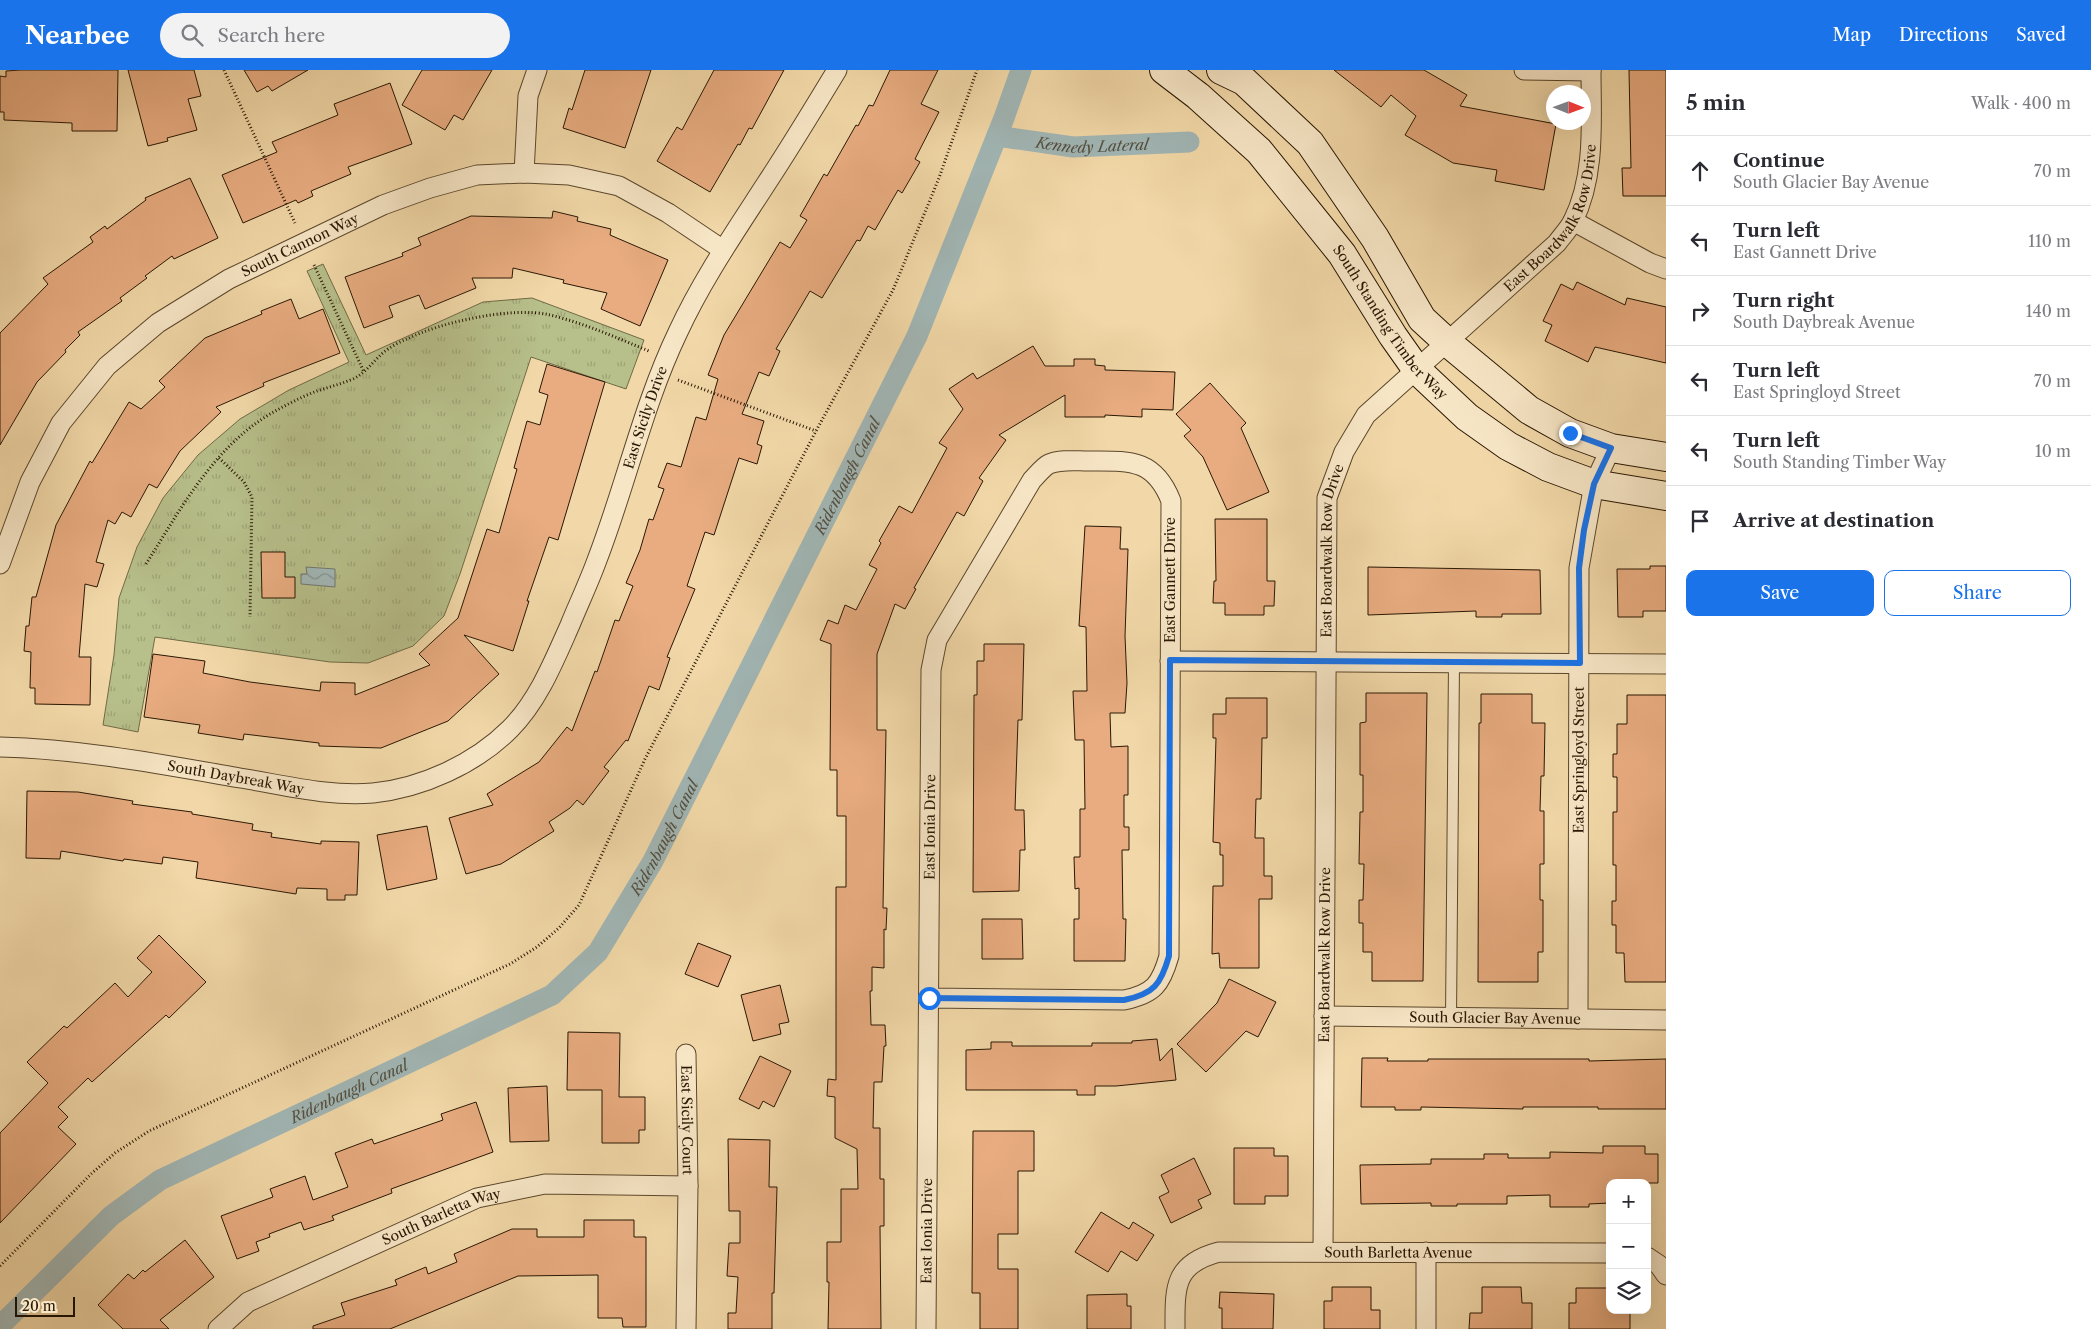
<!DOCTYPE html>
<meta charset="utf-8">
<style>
body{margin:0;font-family:"Libre Caslon Text",serif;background:#f2f2f3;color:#2b2b33}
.controls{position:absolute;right:15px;bottom:15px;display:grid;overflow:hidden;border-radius:10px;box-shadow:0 5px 20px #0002}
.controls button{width:45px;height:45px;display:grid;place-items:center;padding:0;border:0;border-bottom:1px solid #e1e1e2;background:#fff;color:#2b2b33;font:25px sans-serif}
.compass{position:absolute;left:1546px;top:15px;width:45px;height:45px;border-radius:50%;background:#fff;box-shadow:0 5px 20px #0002;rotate:91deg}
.scale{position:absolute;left:15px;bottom:12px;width:60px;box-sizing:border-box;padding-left:5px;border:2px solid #291703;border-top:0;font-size:14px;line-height:18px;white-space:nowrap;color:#291703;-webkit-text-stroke:4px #f7e6c6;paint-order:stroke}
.stop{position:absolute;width:15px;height:15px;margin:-11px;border:4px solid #1a73e8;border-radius:50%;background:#fff}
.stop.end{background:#1a73e8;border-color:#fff;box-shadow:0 1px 5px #0008}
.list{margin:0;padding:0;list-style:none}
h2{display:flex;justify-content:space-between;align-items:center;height:65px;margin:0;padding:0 20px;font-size:21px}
h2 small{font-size:16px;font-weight:400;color:#7c7c81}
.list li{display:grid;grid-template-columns:32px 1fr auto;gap:15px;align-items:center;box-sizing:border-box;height:70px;padding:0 20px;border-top:1px solid #e1e1e2}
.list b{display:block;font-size:19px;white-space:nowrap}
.list p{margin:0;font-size:16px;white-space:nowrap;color:#7c7c81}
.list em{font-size:16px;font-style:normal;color:#7c7c81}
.actions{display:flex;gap:10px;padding:15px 20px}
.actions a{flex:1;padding:11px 0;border:1px solid #1a73e8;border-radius:10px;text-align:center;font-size:18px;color:#1a73e8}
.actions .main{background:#1a73e8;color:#fff}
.icon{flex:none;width:28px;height:28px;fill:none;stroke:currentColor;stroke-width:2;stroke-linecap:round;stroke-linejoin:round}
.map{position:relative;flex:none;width:1666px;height:1259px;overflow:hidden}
header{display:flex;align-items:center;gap:30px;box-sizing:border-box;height:70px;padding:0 25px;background:#1a73e8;color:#fff}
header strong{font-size:24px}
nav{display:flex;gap:28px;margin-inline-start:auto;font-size:18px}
.search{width:350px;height:45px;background:#f2f2f3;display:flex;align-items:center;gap:12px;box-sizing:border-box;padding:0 18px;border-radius:28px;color:#7c7c81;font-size:19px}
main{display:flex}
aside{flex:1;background:#fff}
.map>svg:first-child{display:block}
.grass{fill:url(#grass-tufts);stroke:#706b46}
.water{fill:url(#water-waves);stroke:#71766e}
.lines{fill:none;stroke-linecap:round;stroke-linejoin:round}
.canal{stroke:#a1b6b5;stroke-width:21}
.building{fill:#e8ac80;stroke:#291703}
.lane-casing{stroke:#5b472c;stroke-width:12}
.street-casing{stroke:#5b472c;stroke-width:21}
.secondary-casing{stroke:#291703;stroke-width:30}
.path{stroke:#291703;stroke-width:3;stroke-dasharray:1 2.5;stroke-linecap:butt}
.lane{stroke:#f7e6c6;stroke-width:10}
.street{stroke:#f7e6c6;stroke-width:19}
.secondary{stroke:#f7e6c6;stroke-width:28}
.route{stroke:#1a73e8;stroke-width:6}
.labels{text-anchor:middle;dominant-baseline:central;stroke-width:5;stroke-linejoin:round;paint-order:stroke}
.street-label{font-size:14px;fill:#291703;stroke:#f7e6c6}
.water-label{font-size:15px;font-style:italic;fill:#534f41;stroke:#f7e6c6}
</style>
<header>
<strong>Nearbee</strong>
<div class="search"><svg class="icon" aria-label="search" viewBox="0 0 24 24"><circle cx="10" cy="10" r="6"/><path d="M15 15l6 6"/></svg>Search here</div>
<nav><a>Map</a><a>Directions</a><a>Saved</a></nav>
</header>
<main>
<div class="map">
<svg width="1666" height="1259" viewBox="0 0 1666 1259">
<defs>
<pattern id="grass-tufts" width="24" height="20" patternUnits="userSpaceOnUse" patternTransform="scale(1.25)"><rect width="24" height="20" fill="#b7bf8a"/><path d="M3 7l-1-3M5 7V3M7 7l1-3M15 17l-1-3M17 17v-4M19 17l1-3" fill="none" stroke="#9da375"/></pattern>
<pattern id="water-waves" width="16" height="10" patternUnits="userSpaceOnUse" patternTransform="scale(1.25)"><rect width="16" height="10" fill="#a1b6b5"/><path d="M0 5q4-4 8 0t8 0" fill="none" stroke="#839391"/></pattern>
</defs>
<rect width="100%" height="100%" fill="#f2d8a8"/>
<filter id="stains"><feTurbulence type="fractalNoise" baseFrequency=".004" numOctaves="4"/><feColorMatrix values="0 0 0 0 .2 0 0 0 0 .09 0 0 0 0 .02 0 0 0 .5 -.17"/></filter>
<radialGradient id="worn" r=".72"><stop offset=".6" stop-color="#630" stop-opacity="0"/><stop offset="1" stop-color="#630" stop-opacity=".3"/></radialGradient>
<path class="grass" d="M323,194L366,285L483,232L532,228L644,270L626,319L531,287L460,504L444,546L413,576L368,593L330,592L155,567L138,662L103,655L114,585L119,528L137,477L163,428L198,385L240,349L289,320L349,292L307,201Z"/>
<path class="water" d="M306,497L335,499V517L301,514V504H307Z"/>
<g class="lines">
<g class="canal">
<path id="s1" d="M997,66L1073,77L1189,72"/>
<path id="s2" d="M0,1256L111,1146L160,1110L552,925L598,882L653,791L917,266L1004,48L1021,0"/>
</g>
</g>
<path class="building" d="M21,0H118L117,61H72V53L4,50V42H0V6L6,7V1Z
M128,0H194L201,26L188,29L197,60L167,68L168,71L148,76Z
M244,0H308L272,21L268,16L257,22Z
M422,0H492L463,50L454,45L445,60L402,35Z
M585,0H651L625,78L563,58L569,38L572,40Z
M714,0H784L752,59L749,58L740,75L738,74L710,122L657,91L677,57L682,60Z
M890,0H938L921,34L939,42L915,89L920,92L902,123L898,120L875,160L868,156L860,171L857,170L822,228L810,221L776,279L780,281L769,306L759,302L742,344L764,351L757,374L762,376L757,394L739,388L714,465L705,462L687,516L695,519L667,587L670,588L659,620L649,616L628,671L626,670L604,697L609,701L583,735L577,730L570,738L549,752L554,761L501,794L466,804L449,748L493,735L487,724L539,692L567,657L572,661L595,601L597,602L615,550L619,551L633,516L626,513L640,480L649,449L653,450L664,419L658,417L667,393L681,397L696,347L706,350L718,309L708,305L724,265L780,172L790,178L807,150L800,146L824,104L827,106L856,55L858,56L869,35L873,36Z
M1334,0H1424L1467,25L1460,36L1556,54L1544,120L1495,111L1497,100L1453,93L1405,65L1416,46L1391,25L1381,37Z
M1629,0H1666V126H1623L1622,98H1631Z
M390,13L412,74L348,97L351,104L311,121L313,126L298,133L296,130L243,153L222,105L277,82L272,72L338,45L334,34Z
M190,108L218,168L174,189L172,186L145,206L147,208L120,228L122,231L78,262L80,265L65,280L66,282L37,312L0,375V263L48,214L43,208L93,172L90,167L105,156L107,159L146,130L145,128Z
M553,141L578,147L577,151L611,159L610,165L668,190L640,256L601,239L607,223L563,213L564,210L513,198L512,208H472L476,218L425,239L419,225L389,236L393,247L364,258L345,207L403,186L402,183L421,175L418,168L471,146L552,148Z
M1577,212L1625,235L1627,228L1666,237V293L1595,277L1588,292L1545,271L1552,255L1543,251L1561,214L1573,220Z
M291,229L299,249L323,239L340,283L263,313L264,316L216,337L221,342L180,381L157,418L149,414L131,447L122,442L115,454L108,450L96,492L104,494L97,517L85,514L79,587H91L90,635L35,634V618H30L31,582L24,581L26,556H29L32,527H36L56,455L90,391L92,393L129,332L141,339L165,317L159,311L205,268L262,244L261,241Z
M1033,276L1045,296H1074V289H1095V295L1105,296V300L1175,302L1173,340L1142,339V347L1105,345V347H1065V325L999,365L1006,370L979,408L983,411L964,446L957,442L914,518L916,519L905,539L895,534L877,584V660H886L883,838H887L886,860L884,859V898L872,897V921H870L871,955H885L886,976H884L882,1012H874L873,1058H880V1109H884V1156H880L881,1259H828L829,1212H827V1172H841V1119H858L857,1079L835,1068V1027L827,1026L828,1009L836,1010V817H846V746H837V700H830L831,574L820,570L828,550L838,554L845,535L856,540L877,499L869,495L881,473L879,471L899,436L912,443L947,378L939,373L963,339L949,319L973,303L977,309Z
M547,294L605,312L558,470L549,467L527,531H529L513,581L464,565L499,604L448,651L381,678L319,676V673L244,664L243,670L198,663L200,655L144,647L153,584L205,591L203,603L250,612L320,621L321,612L355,613V625L430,595L419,584L458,548L487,459L499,463L517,399L514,398L527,351L540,355L548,325L539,322Z
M1210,313L1246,353L1241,358L1269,422L1227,440L1203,387L1184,366L1191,360L1176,344Z
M1215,449H1267V511H1275L1274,536H1264V545H1225V533H1213L1214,511H1216Z
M1085,456L1121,457L1120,479H1128L1125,566L1127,613L1125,643H1110L1111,677L1128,676V725H1124V757H1129V780H1122L1123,849H1126L1125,891H1074V849H1079V818L1075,819L1074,787H1080V739H1085L1084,670H1075L1073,621H1087L1086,557L1079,556Z
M261,482H285V507H295V528H262Z
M1650,496H1666V541H1643V547H1618L1617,499H1650Z
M1368,497L1540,500L1541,544H1502V547H1476V541L1368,545Z
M984,574H1024L1022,650H1018L1015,740H1024L1025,780H1020L1019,821L973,822L974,625H977V591H984Z
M1366,623H1427L1423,911H1372V882H1363V853H1359V830H1363L1364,794H1359L1360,742H1363V705H1360V653L1366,652Z
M1481,624H1532V653H1545L1544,706H1541L1540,741H1544V794H1540V830H1543V882H1538V912H1478L1479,653H1481Z
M1627,625H1666V912H1625L1624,883H1616V855H1612V831H1616V795H1613V742H1617V707H1613V684H1617V654H1627Z
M1226,628H1267V668H1262L1261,729H1256L1255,768H1264V806H1272V829H1259V898H1220L1219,883L1212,884L1213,816H1223V785H1220V773L1213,772L1216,668H1213V644H1226Z
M27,721L78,722L133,731L132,734L192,742V744L253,754L252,760L272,763L271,767L321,774V771L359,772L357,825H345V830H327V819L297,818L296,824L196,808L198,792L163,787L162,794L124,789L123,791L61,781L60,789L26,788Z
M427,756L437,809L387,820L377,765Z
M982,849H1022L1023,889H982Z
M159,865L206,912L169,948L166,945L92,1012L88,1008L58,1037L68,1047L58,1057L76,1074L0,1153V1063L48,1013L27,992L64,956L67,958L115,913L128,927L152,902L137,888Z
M698,873L731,886L718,917L685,904Z
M1229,909L1276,932L1258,967L1246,961L1206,1002L1177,974L1217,933Z
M780,915L789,952L779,954L781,964L753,971L741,925Z
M568,962L620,963L619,1027H645V1060H639V1073H602V1020H567Z
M1157,969L1160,991L1172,978L1176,1010L1116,1016H1095V1025H1077V1020H966V980L991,979V972H1012V976H1092V973H1132V971Z
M760,986L791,1001L774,1037L763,1031L759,1039L739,1029Z
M1362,988H1388L1387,991H1428V989H1589V991L1666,989V1039H1598V1037H1523V1039L1421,1037V1040H1395V1037H1361Z
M547,1016L549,1071L510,1072L508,1018Z
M476,1032L493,1082L391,1119L392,1123L332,1146L334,1150L304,1160L301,1152L269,1164L270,1167L256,1172L259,1181L237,1189L221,1146L273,1127L270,1119L305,1106L313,1130L348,1117L335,1083L372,1069L374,1074L443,1050L441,1044Z
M973,1061H1034V1101H1018V1164H998V1199H1018V1259H980V1223H972Z
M728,1069L770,1070L769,1117H777L774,1223H772V1259H728V1243H736L738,1207L727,1206L729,1173H740V1141H729Z
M1603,1076H1645V1084H1658V1113H1610V1133L1589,1134V1137H1550V1125L1507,1126V1134H1457V1136H1431V1133L1361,1134L1360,1095L1431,1094V1089H1484V1084H1508V1088H1550V1082L1603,1083Z
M1234,1078H1274V1086H1288V1126H1265V1134H1234Z
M1194,1088L1211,1124L1198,1130L1202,1138L1171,1153L1159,1127L1169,1122L1161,1105Z
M1101,1142L1129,1159L1133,1152L1154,1165L1137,1191L1121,1181L1108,1202L1075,1182Z
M584,1150H634V1167H646V1257H623L622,1248H598V1205L518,1206L390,1259H313V1256L345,1245L341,1233L397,1215L395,1210L426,1197L428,1204L457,1192L454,1184L512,1159H537V1167H584Z
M185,1170L214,1207L160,1250L169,1259H123L98,1235L128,1204L134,1209L143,1200L145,1202Z
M1332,1217H1371V1240H1380V1259H1324V1231H1332Z
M1482,1217H1521L1522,1233H1532V1259H1469L1470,1243H1482Z
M1576,1218H1610V1240H1617V1243H1630V1259H1569V1233H1576Z
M1220,1222L1274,1224L1273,1259H1222V1238H1219Z
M1127,1224V1236H1131V1259H1087V1225Z"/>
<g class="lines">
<defs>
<path id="lane" d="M1451,948L1454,592"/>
<g id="street">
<path d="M1524,0L1591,1"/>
<path d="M524,103L528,26L537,0"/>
<path d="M1573,151L1650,193L1666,199"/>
<path id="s3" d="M0,494L30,412L61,353L107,296L158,253L229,209L383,135L430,118L477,105L524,103L569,105L619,116L668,143L723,180"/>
<path d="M1170,591L1666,594"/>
<path id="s4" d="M0,677C81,679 160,694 240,708C284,715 329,727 373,723C422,718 475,694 510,659C538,631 554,591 570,555C579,533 589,512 597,490C626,415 643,335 678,262C702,210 735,162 766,114C791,76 814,38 837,0"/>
<path id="s5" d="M1324,946L1666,950"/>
<path id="s6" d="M1578,949L1579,498L1594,414L1611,378"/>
<path id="s7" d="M686,984L688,1116L686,1259"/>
<path id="s8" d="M1323,1181L1327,428L1344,382L1366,345L1557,173C1562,166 1569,159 1573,151C1596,105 1591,50 1591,0"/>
<path d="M1647,1187L1659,1195L1666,1205"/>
<path id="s9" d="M218,1259L248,1232L477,1128L545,1114L688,1116"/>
<path id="s10" d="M926,1259L931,600L937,570L1032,410C1037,405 1043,397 1049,394C1061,389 1076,391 1088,391C1129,391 1154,388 1171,431L1169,886C1161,914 1154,924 1124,930L929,928"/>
<path id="s11" d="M1175,1259C1175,1218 1173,1194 1219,1182L1610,1183"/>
<path d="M1426,1259V1182"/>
</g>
<g id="secondary">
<path id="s12" d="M1164,0L1198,26L1259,81L1342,184L1393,266L1417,300L1467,347L1508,376L1548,397L1594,414L1666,426"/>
<path d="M1221,0L1244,11L1310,73L1375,168L1422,249L1447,272L1529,340L1570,363L1611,378L1666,387"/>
</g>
</defs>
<use href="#lane" class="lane-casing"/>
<use href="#street" class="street-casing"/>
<use href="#secondary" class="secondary-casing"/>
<path class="path" d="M224,0L295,153
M314,195L364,302
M678,310L816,361
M219,388L244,412L252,427L250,547
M146,494C180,440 213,378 270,344C284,336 301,327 317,321C329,317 341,314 353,309C366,303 373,291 384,282C390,277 399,272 407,269C441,252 513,236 550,245C584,253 617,268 649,281
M0,1196L91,1104L115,1083L149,1061L510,894L537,877L559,858L579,835L645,689L816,361L893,220L939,108L977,0"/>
<use href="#lane" class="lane"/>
<use href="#street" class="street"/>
<use href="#secondary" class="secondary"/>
</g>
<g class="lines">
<path class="route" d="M929,928L1124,930C1154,924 1161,914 1169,886L1170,590L1580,593L1579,498L1584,460L1594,414L1611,378L1570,363"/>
</g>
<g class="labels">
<g class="street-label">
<text stroke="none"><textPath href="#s8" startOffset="1121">East Boardwalk Row Drive</textPath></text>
<text stroke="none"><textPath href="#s3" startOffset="456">South Cannon Way</textPath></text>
<text stroke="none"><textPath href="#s12" startOffset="341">South Standing Timber Way</textPath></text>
<text stroke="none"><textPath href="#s4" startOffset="872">East Sicily Drive</textPath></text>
<text stroke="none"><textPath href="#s8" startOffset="701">East Boardwalk Row Drive</textPath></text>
<text transform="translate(1170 510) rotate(-90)">East Gannett Drive</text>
<text stroke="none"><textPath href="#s6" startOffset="259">East Springloyd Street</textPath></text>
<text stroke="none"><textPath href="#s4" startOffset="238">South Daybreak Way</textPath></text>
<text stroke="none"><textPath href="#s10" startOffset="502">East Ionia Drive</textPath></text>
<text stroke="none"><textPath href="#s8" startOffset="296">East Boardwalk Row Drive</textPath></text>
<text stroke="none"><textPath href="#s5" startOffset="171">South Glacier Bay Avenue</textPath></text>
<text stroke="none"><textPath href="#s7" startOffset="66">East Sicily Court</textPath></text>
<text stroke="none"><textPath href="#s9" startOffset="252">South Barletta Way</textPath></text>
<text stroke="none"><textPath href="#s10" startOffset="98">East Ionia Drive</textPath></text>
<text stroke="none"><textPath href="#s11" startOffset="279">South Barletta Avenue</textPath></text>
</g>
<g class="water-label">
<text stroke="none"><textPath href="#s1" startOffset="96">Kennedy Lateral</textPath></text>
<text stroke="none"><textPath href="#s2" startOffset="1251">Ridenbaugh Canal</textPath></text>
<text stroke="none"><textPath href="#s2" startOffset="846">Ridenbaugh Canal</textPath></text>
<text stroke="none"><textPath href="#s2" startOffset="426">Ridenbaugh Canal</textPath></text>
</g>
</g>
<rect width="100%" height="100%" filter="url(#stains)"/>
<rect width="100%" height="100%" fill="url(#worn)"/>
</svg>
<div class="controls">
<button>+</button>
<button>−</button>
<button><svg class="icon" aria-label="layers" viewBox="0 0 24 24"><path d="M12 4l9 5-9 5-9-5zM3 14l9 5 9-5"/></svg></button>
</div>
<svg class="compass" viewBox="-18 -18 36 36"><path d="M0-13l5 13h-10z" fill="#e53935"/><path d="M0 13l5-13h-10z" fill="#7c7c81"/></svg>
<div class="scale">20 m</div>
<div class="stop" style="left:929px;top:928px"></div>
<div class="stop end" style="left:1570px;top:363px"></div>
</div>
<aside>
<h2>5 min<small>Walk · 400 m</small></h2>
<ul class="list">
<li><svg class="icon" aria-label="ahead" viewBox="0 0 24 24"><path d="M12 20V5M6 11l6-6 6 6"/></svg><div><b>Continue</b><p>South Glacier Bay Avenue</p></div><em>70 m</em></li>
<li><svg class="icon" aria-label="left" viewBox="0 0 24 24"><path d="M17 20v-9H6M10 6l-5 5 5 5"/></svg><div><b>Turn left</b><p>East Gannett Drive</p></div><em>110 m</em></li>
<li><svg class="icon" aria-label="right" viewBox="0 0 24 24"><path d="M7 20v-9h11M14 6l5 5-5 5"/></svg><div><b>Turn right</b><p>South Daybreak Avenue</p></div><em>140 m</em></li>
<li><svg class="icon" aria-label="left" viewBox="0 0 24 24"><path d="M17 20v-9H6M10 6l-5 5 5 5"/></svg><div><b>Turn left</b><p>East Springloyd Street</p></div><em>70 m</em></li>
<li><svg class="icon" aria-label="left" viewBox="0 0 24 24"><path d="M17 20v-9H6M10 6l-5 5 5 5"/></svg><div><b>Turn left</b><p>South Standing Timber Way</p></div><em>10 m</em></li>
<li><svg class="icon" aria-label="arrive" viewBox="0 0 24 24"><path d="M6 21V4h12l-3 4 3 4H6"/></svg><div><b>Arrive at destination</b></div></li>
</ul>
<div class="actions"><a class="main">Save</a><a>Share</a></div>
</aside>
</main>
